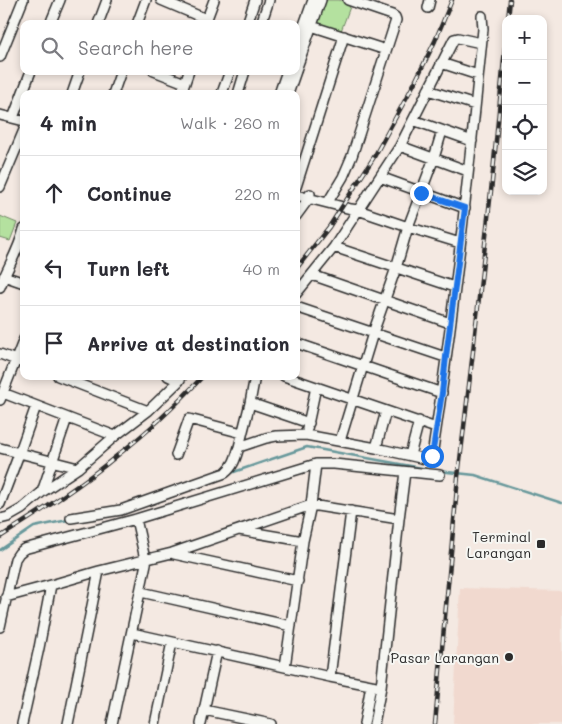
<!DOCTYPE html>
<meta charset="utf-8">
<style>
body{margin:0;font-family:Mali,sans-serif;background:#f2f2f3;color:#2b2b33}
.controls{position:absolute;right:15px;top:15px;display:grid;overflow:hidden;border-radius:10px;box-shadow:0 2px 8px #0003}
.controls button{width:45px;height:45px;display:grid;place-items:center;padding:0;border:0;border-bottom:1px solid #e1e1e2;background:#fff;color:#2b2b33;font:25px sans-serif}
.stop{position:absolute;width:15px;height:15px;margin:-11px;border:4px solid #1a73e8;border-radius:50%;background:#fff}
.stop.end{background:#1a73e8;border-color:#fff;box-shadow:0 1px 5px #0008}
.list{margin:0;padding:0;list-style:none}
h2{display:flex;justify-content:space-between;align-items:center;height:65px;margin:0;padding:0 20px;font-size:21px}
h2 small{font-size:16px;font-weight:400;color:#7c7c81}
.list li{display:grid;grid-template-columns:32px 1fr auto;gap:15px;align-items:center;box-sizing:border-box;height:75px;padding:0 20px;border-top:1px solid #e1e1e2}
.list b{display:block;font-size:19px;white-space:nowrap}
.list em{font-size:16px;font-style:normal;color:#7c7c81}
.icon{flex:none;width:28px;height:28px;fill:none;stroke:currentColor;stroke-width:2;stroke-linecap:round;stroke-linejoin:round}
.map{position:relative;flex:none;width:562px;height:724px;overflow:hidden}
.search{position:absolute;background:#fff;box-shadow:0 2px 8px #0003;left:20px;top:20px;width:280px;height:55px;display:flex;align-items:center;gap:12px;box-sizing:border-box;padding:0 18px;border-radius:10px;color:#7c7c81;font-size:19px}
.panel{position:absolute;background:#fff;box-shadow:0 2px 8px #0003;left:20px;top:90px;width:280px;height:290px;border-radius:10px}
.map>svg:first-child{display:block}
.built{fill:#f1d9cf}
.green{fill:#b4e19f;stroke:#708665}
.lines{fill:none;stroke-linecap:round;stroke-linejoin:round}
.stream{stroke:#67989b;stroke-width:2.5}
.minor-casing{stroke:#2b2b2b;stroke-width:12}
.minor{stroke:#f6f6f2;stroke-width:9}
.rail-casing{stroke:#2b2b2b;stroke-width:4.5}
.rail{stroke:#f6f6f2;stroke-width:2.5;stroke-dasharray:8;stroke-linecap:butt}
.route{stroke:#1a73e8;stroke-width:6}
.poi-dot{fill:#2b2b2b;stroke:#f6f6f2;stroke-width:2}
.labels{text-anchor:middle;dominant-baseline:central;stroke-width:4;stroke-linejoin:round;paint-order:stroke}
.poi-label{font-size:14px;fill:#2b2b2b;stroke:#f6f6f2;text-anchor:end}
</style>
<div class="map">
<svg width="562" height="724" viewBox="0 0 562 724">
<rect width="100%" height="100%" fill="#f4e9e2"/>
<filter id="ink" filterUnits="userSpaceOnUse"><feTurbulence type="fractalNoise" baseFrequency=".02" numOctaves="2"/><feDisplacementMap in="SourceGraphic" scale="10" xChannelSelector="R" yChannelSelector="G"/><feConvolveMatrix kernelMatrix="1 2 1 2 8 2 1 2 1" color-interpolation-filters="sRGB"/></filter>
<g filter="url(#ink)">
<path class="built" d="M460,588L562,591V724H453Z"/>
<path class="green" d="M322,0H339L351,4L341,31L314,23Z
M0,216L17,223L10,241L0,238Z"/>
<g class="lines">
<path class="stream" d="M231,473L307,447L438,471L475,475L562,503
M0,550L34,527L68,520"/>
<defs>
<path id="minor" d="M161,0L206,19
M428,8L430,0
M50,24L60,0
M98,24L107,0
M137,24L146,0
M205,24L214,0
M247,24L255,0
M261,24L269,0
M305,24L386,50
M296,47L313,0
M0,57L23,0
M441,63L478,75
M296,70L321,0
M154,71L185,83
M428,90L475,105
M72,94L80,71
M113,94L121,71
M181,94L189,71
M223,94L222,93L230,71
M238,94L245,71
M279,94L287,71
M288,94L296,71
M0,115L24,121
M13,118L31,71
M413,120L472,141
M400,146L468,171
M380,177L465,208
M0,187L24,130
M296,187L344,36
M296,195L351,209L358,210L408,227L460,243
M328,202L343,177L352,156L396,20L395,17L392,15L348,0
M296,216L307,201L310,194
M334,247L454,287
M312,275L450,323
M4,276L24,283
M0,287C7,268 19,250 24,229
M296,294L334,247L400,146L454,39L458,38L481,43
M296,307L445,357
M296,343L442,393
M0,354L24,363
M58,376L148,411
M168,376L179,381
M284,376L436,428
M3,393L115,436
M0,400L24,339
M250,403L309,423
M307,429L316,387
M340,441L373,333L396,268L408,227L434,158L442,131
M239,447L250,403L255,376
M0,448L78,468
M376,448L386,411
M176,455L189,419L242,433
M410,455L419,421
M42,492L67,418
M0,504L19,454L36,406
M71,518L121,510L225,473C234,466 236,457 239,447L266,438L276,436L306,435L376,448L425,459L432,456C454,314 469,171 483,29L482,16
M0,519L8,517L22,509L42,492L78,468L115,436L148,411L179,381L182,376
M136,519L145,559
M239,530L303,541
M174,554L298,581
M141,592L291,626
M6,597L51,585L99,571L172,553L311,505L399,519
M0,627L15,559L19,553L24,549L136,519L316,464H334L440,475
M132,633L330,677L381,687
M285,667L303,541L311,505L316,464
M330,677L351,511
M204,710L271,724
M22,724L39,648L51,585
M68,724L99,571
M112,724L147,559
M155,724L172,642
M201,724L217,651
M364,724L371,685
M374,724L381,687L399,519L405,472"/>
</defs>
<use href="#minor" class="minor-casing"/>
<use href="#minor" class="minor"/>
<defs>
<path id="rail" d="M508,19L510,0
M296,269L329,227L374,157L415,82L435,41L452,0
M0,537C41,511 82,485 119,454C149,431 177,404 203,376
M435,724L458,477L472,360L492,182L506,39"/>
</defs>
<use href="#rail" class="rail-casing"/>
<use href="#rail" class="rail"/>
</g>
</g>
<g class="lines" filter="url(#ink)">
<path class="route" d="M421,193L465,208L446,357L442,393L432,456"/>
</g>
<g class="poi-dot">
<rect x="536" y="539" width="10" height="10" rx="2.5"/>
<circle cx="509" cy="657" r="5"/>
</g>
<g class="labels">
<g class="poi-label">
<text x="531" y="536">Terminal<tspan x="531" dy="16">Larangan</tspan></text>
<text x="499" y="657">Pasar Larangan</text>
</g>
</g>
</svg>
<div class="controls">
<button>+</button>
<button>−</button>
<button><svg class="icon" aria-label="locate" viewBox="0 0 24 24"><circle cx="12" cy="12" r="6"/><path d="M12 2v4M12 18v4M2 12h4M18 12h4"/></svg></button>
<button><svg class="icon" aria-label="layers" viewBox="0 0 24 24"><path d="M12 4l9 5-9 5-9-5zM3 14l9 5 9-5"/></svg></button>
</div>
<div class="stop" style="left:432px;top:456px"></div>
<div class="stop end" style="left:421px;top:193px"></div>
<div class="search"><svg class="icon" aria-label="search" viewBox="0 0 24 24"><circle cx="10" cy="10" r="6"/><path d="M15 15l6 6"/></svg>Search here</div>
<section class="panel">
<h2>4 min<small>Walk · 260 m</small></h2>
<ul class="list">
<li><svg class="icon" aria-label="ahead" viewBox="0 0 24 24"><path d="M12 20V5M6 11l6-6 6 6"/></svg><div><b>Continue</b></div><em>220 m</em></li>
<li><svg class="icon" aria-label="left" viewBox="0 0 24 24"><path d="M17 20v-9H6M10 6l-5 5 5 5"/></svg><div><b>Turn left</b></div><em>40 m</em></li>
<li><svg class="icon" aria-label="arrive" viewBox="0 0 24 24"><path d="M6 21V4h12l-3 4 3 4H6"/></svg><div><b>Arrive at destination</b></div></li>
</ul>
</section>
</div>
